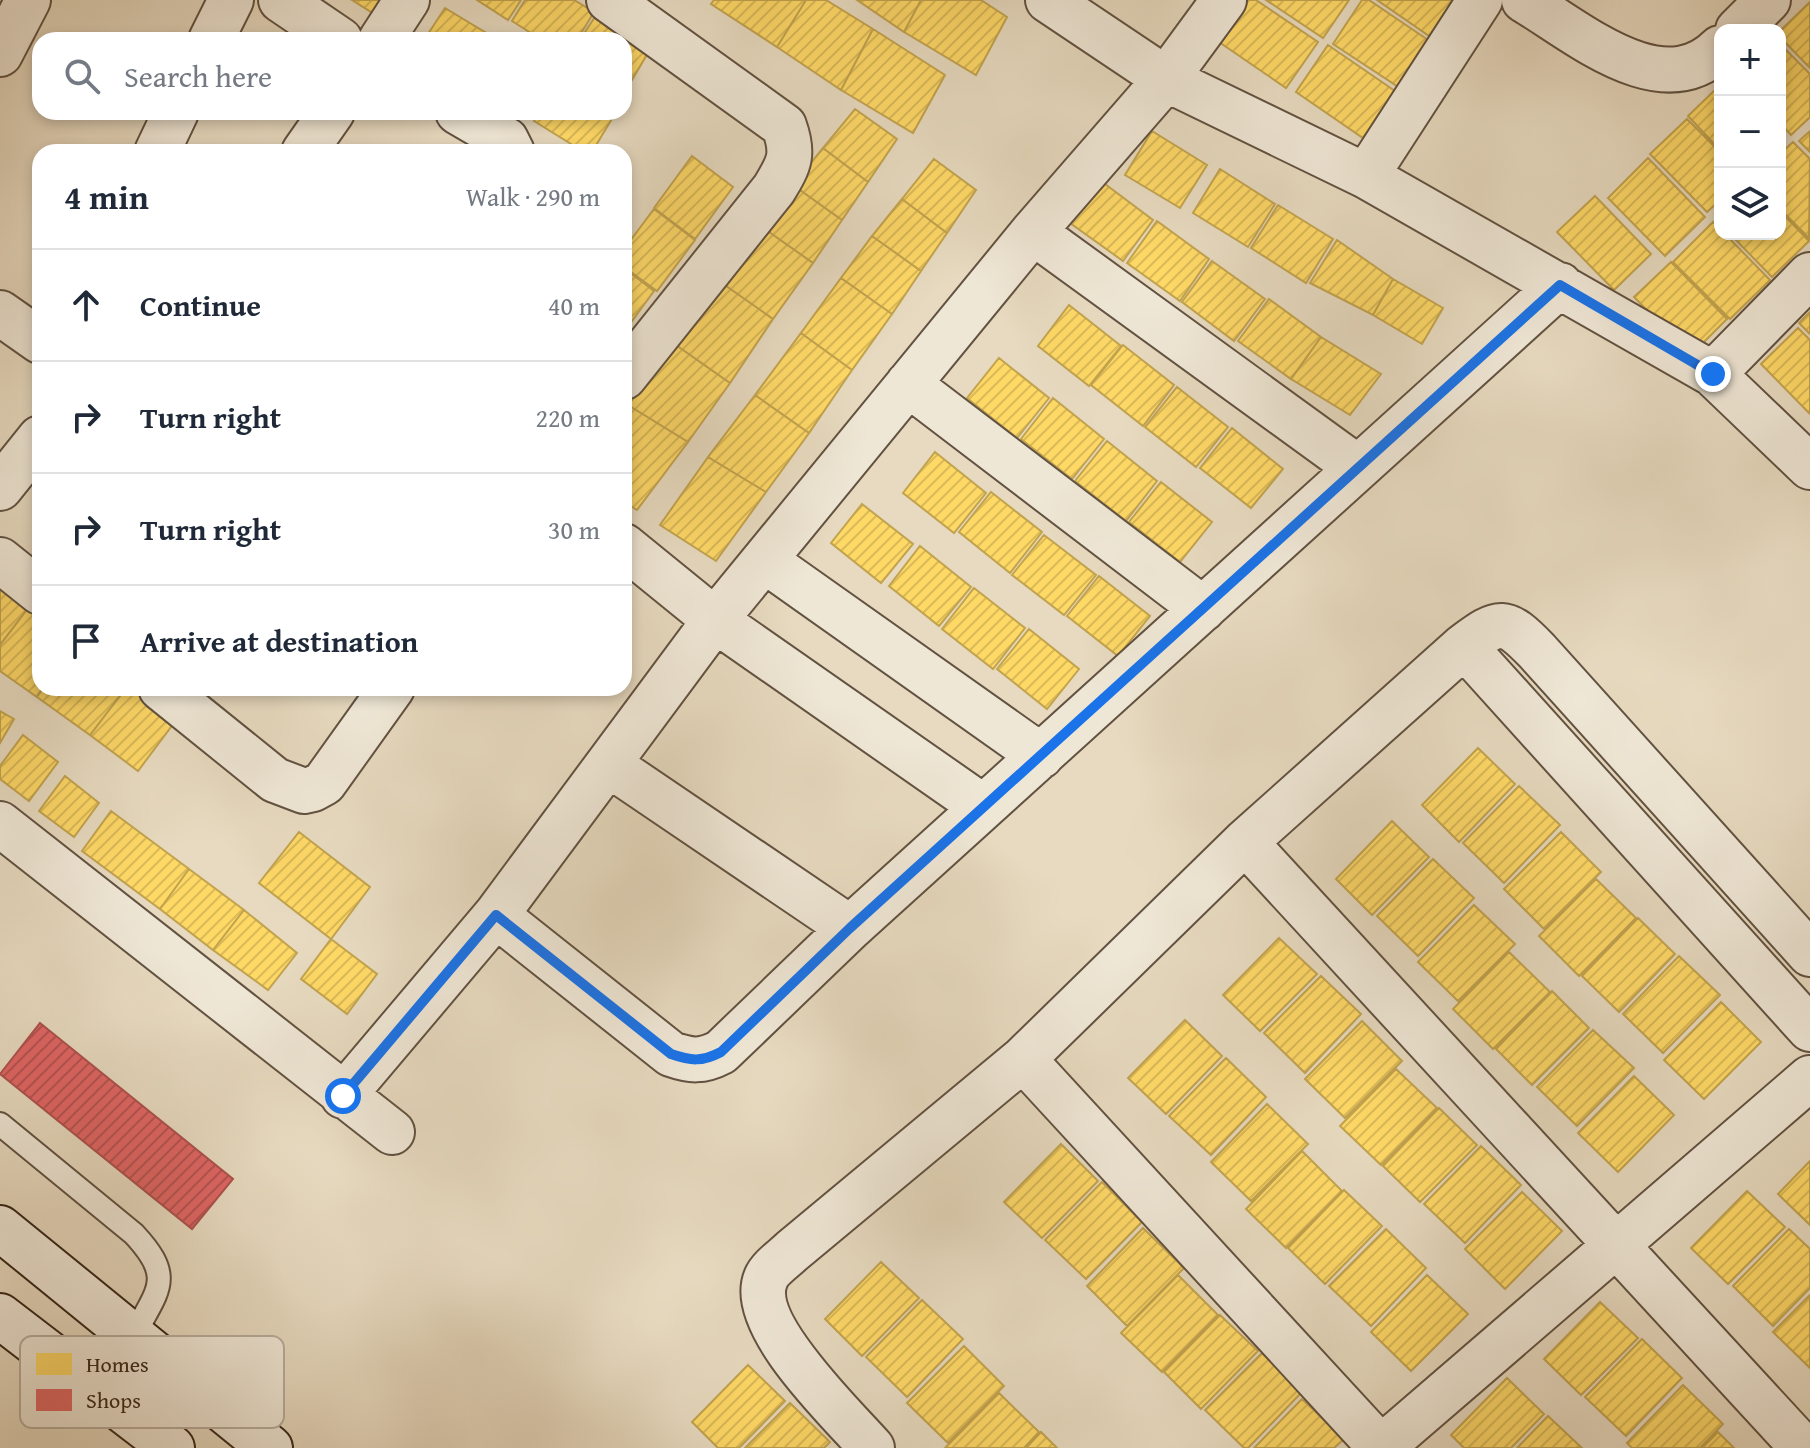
<!DOCTYPE html>
<meta charset="utf-8">
<style>
body{margin:0;font-family:"Gentium Book Plus",serif;background:#f6f6f7;color:#1f2937}
.controls{position:absolute;right:24px;top:24px;display:grid;overflow:hidden;border-radius:16px;box-shadow:0 4px 12px #0003}
.controls button{width:72px;height:72px;display:grid;place-items:center;padding:0;border:0;border-bottom:2px solid #e0e1e3;background:#fff;color:#1f2937;font:40px sans-serif}
.stop{position:absolute;width:24px;height:24px;margin:-18px;border:6px solid #1a73e8;border-radius:50%;background:#fff}
.stop.end{background:#1a73e8;border-color:#fff;box-shadow:0 2px 8px #0008}
.list{margin:0;padding:0;list-style:none}
h2{display:flex;justify-content:space-between;align-items:center;height:104px;margin:0;padding:0 32px;font-size:34px}
h2 small{font-size:26px;font-weight:400;color:#747a83}
.list li{display:grid;grid-template-columns:52px 1fr auto;gap:24px;align-items:center;box-sizing:border-box;height:112px;padding:0 32px;border-top:2px solid #e0e1e3}
.list b{display:block;font-size:30px;white-space:nowrap}
.list em{font-size:26px;font-style:normal;color:#747a83}
.icon{flex:none;width:44px;height:44px;fill:none;stroke:currentColor;stroke-width:2;stroke-linecap:round;stroke-linejoin:round}
.map{position:relative;flex:none;width:1810px;height:1448px;overflow:hidden}
.search{position:absolute;background:#fff;box-shadow:0 4px 12px #0003;left:32px;top:32px;width:600px;height:88px;display:flex;align-items:center;gap:20px;box-sizing:border-box;padding:0 28px;border-radius:24px;color:#747a83;font-size:30px}
.panel{position:absolute;background:#fff;box-shadow:0 4px 12px #0003;left:32px;top:144px;width:600px;height:552px;border-radius:24px}
.map>svg:first-child{display:block}
.homes{fill:url(#homes-hatch);stroke:#c2a34e;stroke-width:2}
.shops{fill:url(#shops-hatch);stroke:#ad524e;stroke-width:2}
.lines{fill:none;stroke-linecap:round;stroke-linejoin:round}
.lane-casing{stroke:#625241;stroke-width:26}
.street-casing{stroke:#625241;stroke-width:48}
.secondary-casing{stroke:#352517;stroke-width:48}
.lane{stroke:#efe7d6;stroke-width:22}
.street{stroke:#efe7d6;stroke-width:44}
.secondary{stroke:#efe7d6;stroke-width:44}
.route{stroke:#1a73e8;stroke-width:10}
.key{fill:#efe7d6;stroke:#b7ad9d;stroke-width:2}
.key-label{font-size:22px;fill:#352517}
</style>
<div class="map">
<svg width="1810" height="1448" viewBox="0 0 1810 1448">
<defs>
<pattern id="homes-hatch" width="6" height="6" patternUnits="userSpaceOnUse" patternTransform="scale(2)"><rect width="6" height="6" fill="#ffd966"/><path d="M-1 1l2-2M0 6l6-6M5 7l2-2" fill="none" stroke="#dbba58"/></pattern>
<pattern id="shops-hatch" width="6" height="6" patternUnits="userSpaceOnUse" patternTransform="scale(2)"><rect width="6" height="6" fill="#e06666"/><path d="M-1 1l2-2M0 6l6-6M5 7l2-2" fill="none" stroke="#b65453"/></pattern>
</defs>
<rect width="100%" height="100%" fill="#e7dac0"/>
<filter id="stains"><feTurbulence type="fractalNoise" baseFrequency=".0025" numOctaves="4"/><feColorMatrix values="0 0 0 0 .2 0 0 0 0 .09 0 0 0 0 .02 0 0 0 .5 -.17"/></filter>
<radialGradient id="worn" r=".72"><stop offset=".6" stop-color="#630" stop-opacity="0"/><stop offset="1" stop-color="#630" stop-opacity=".3"/></radialGradient>
<path class="homes" d="M352,0H389L379,17Z
M477,0H521L508,20Z
M525,0H574L594,12L577,40H542L512,21Z
M714,0H806L777,47L711,4Z
M806,0H826L873,29L841,90L777,47Z
M857,0H921L904,32Z
M921,0H981L1007,17L976,75L904,32Z
M1249,0H1256L1318,42L1286,88L1219,42Z
M1266,0H1349L1323,38Z
M1362,0H1369L1431,42L1400,88L1333,44Z
M1377,0H1458L1432,38Z
M1810,2V68L1780,37V31Z
M445,8L498,40H424Z
M598,12L652,46L626,90L624,40H580Z
M873,29L945,75L913,133L841,90Z
M1780,44L1810,74V117L1791,135L1780,123Z
M1328,45L1395,91L1363,138L1296,92Z
M1720,85V150L1688,116Z
M855,109L897,139L868,182L823,148Z
M540,112H616L592,152H584L534,121Z
M1687,119L1720,152V200L1707,212L1650,154Z
M1152,131L1207,165L1180,208L1125,175Z
M1810,131V152L1799,141Z
M1793,142L1810,159L1809,238L1780,209V154Z
M823,148L868,182L842,220L793,185Z
M692,156L733,187L695,239L654,208Z
M1648,158L1705,217L1665,256L1608,198Z
M934,159L976,190L947,233L902,199Z
M1220,169L1275,204L1248,247L1193,213Z
M1101,181L1153,220L1123,261L1070,223Z
M793,185L842,220L813,263L762,227Z
M1595,196L1651,254L1614,290L1557,232Z
M902,199L947,233L921,271L872,236Z
M1278,205L1333,239L1306,283L1251,248Z
M654,209L695,240L657,291L624,267V249Z
M1780,211L1809,241L1772,277L1730,234H1780Z
M1157,221L1209,259L1180,301L1127,263Z
M1713,222L1720,229V234H1725L1770,280L1730,319L1673,262Z
M762,227L813,263L773,319L722,283Z
M872,236L921,271L892,314L841,278Z
M1337,240L1393,279L1373,315L1310,283Z
M1212,261L1265,299L1234,341L1182,302Z
M1671,262L1727,319L1691,355L1634,297Z
M624,268L654,291L624,332Z
M841,278L892,314L852,370L801,333Z
M1393,279L1443,308L1422,344L1373,315Z
M722,283L773,319L730,383L676,345Z
M1269,299L1321,337L1291,379L1238,341Z
M1069,305L1121,346L1089,386L1038,346Z
M1810,312V334L1799,323Z
M1798,328L1810,340V414L1761,364Z
M801,333L852,370L809,433L755,395Z
M1321,337L1381,374L1350,415L1291,379Z
M676,345L730,383L688,442L628,405Z
M1123,345L1174,385L1143,426L1091,385Z
M999,358L1049,398L1017,438L967,398Z
M1177,387L1228,427L1196,467L1145,427Z
M755,395L809,433L766,492L708,457Z
M1053,398L1104,439L1072,479L1021,439Z
M628,405L688,442L637,510L624,502V412Z
M1232,428L1283,469L1251,508L1200,468Z
M1107,441L1157,481L1126,521L1075,481Z
M935,452L986,493L954,533L903,493Z
M708,457L766,492L716,561L660,525Z
M1161,482L1212,522L1180,562L1129,522Z
M991,492L1042,532L1010,573L959,532Z
M862,504L913,544L881,583L831,543Z
M1044,535L1096,575L1064,615L1012,575Z
M920,546L971,587L939,626L889,586Z
M1099,576L1150,616L1118,656L1067,616Z
M0,577L32,603L0,645Z
M974,588L1025,628L993,669L942,629Z
M32,603L40,609V688H43L37,697L0,671V645Z
M1029,629L1079,669L1047,709L997,669Z
M43,688H126L90,735L37,697Z
M126,688H145L180,715L138,771L90,735Z
M0,711L14,719L0,743Z
M23,735L58,762L29,801L0,779V766Z
M1478,748L1515,784L1459,842L1422,805Z
M65,776L99,803L74,837L39,811Z
M1519,786L1560,825L1504,883L1463,843Z
M111,811L189,869L160,909L82,851Z
M1392,821L1429,857L1372,915L1336,879Z
M299,832L370,887L331,939L259,883Z
M1561,832L1601,872L1544,929L1504,889Z
M1433,859L1474,898L1418,956L1377,916Z
M189,869L244,910L213,950L160,909Z
M1596,879L1636,918L1579,976L1539,936Z
M1474,905L1515,944L1458,1001L1418,962Z
M244,910L297,953L268,990L213,950Z
M1638,918L1675,954L1619,1012L1582,976Z
M1279,938L1317,974L1260,1031L1223,995Z
M331,939L377,974L347,1014L301,979Z
M1509,952L1550,992L1493,1049L1453,1009Z
M1679,956L1720,995L1663,1053L1623,1014Z
M1321,976L1361,1014L1305,1073L1264,1033Z
M1552,991L1589,1028L1532,1085L1496,1049Z
M1721,1002L1761,1042L1704,1099L1664,1060Z
M1185,1020L1222,1056L1166,1114L1128,1078Z
M1362,1021L1402,1061L1345,1118L1305,1079Z
M1593,1030L1634,1068L1577,1126L1537,1087Z
M1226,1058L1266,1097L1211,1155L1169,1116Z
M1396,1069L1437,1108L1381,1165L1340,1126Z
M1634,1076L1674,1115L1618,1172L1578,1133Z
M1267,1104L1308,1144L1251,1201L1211,1162Z
M1439,1108L1477,1145L1420,1202L1383,1166Z
M1061,1144L1098,1181L1042,1238L1004,1202Z
M1481,1146L1521,1185L1465,1243L1424,1204Z
M1302,1151L1342,1191L1286,1248L1246,1209Z
M1810,1161V1225L1778,1194Z
M1102,1182L1142,1222L1086,1279L1045,1240Z
M1344,1190L1382,1226L1325,1284L1288,1248Z
M1747,1191L1785,1227L1728,1284L1691,1248Z
M1522,1192L1562,1231L1505,1289L1465,1249Z
M1143,1228L1184,1268L1127,1326L1087,1286Z
M1386,1229L1426,1268L1371,1326L1329,1286Z
M1789,1229L1810,1249V1288L1773,1326L1733,1286Z
M881,1262L919,1298L862,1356L825,1319Z
M1178,1275L1218,1315L1162,1372L1121,1333Z
M1427,1275L1468,1314L1411,1371L1371,1332Z
M1810,1295V1368L1773,1332Z
M922,1300L963,1339L907,1397L866,1357Z
M1600,1302L1638,1338L1581,1395L1544,1359Z
M1220,1315L1258,1351L1201,1409L1164,1372Z
M1642,1339L1682,1378L1626,1436L1585,1397Z
M964,1346L1004,1386L948,1443L907,1403Z
M1262,1353L1302,1392L1248,1448H1244L1205,1410Z
M748,1365L785,1401L739,1448H718L692,1422Z
M1507,1378L1544,1414L1511,1448H1464L1451,1435Z
M1683,1385L1723,1424L1700,1448H1632L1627,1443Z
M999,1393L1039,1432L1024,1448H945Z
M1302,1399L1344,1439L1334,1448H1254Z
M790,1403L830,1442L824,1448H745Z
M1548,1416L1582,1448H1517Z
M1041,1432L1057,1448H1026Z
M1718,1432L1734,1448H1702Z"/>
<path class="shops" d="M40,1023L233,1179L192,1229L0,1074Z"/>
<g class="lines">
<defs>
<path id="lane" d="M0,1124L134,1234C175,1278 158,1289 134,1335"/>
<path id="street" d="M281,0L340,40
M609,0L784,126C794,154 790,163 774,189L624,377
M1048,0L1166,79L1366,176L1713,374L1810,467
M1524,0C1578,32 1662,106 1720,48
M1738,30L1768,0
M211,40L231,0
M381,40L407,0
M0,54L28,0
M458,112L506,140L512,152
M157,152L176,112
M304,152L332,112
M1366,176L1480,0
M1033,232L1358,468
M0,313L40,341
M1713,374L1810,275
M908,384L1203,609
M0,488L40,438
M624,546L715,620L983,807
M0,560L40,592
M764,560L1041,756
M1464,646L1810,1029
M161,688L275,780L304,791L313,789L324,783L392,688
M608,764L850,928
M0,824L392,1132
M1245,842L1803,1448
M496,915L671,1054C691,1061 702,1062 721,1052L850,928L1560,285
M1023,1059L1381,1448
M343,1096L496,915L715,620L1033,232L1166,79L1224,0
M872,1448C843,1415 746,1324 766,1278C770,1268 785,1258 792,1251L1023,1059L1245,842L1464,646C1500,619 1505,618 1537,651L1810,954
M1381,1448L1810,1078"/>
<path id="secondary" d="M0,1228L270,1448
M0,1316L172,1448"/>
</defs>
<use href="#lane" class="lane-casing"/>
<use href="#street" class="street-casing"/>
<use href="#secondary" class="secondary-casing"/>
<use href="#lane" class="lane"/>
<use href="#street" class="street"/>
<use href="#secondary" class="secondary"/>
</g>
<g class="lines">
<path class="route" d="M343,1096L496,915L671,1054C691,1061 702,1062 721,1052L850,928L1560,285L1713,374"/>
</g>
<rect x="20" y="1336" width="264" height="92" rx="12" class="key"/>
<rect x="36" y="1353" width="36" height="22" fill="#ffd966"/>
<rect x="36" y="1389" width="36" height="22" fill="#e06666"/>
<g class="key-label">
<text x="86" y="1372">Homes</text>
<text x="86" y="1408">Shops</text>
</g>
<rect width="100%" height="100%" filter="url(#stains)"/>
<rect width="100%" height="100%" fill="url(#worn)"/>
</svg>
<div class="controls">
<button>+</button>
<button>−</button>
<button><svg class="icon" aria-label="layers" viewBox="0 0 24 24"><path d="M12 4l9 5-9 5-9-5zM3 14l9 5 9-5"/></svg></button>
</div>
<div class="stop" style="left:343px;top:1096px"></div>
<div class="stop end" style="left:1713px;top:374px"></div>
<div class="search"><svg class="icon" aria-label="search" viewBox="0 0 24 24"><circle cx="10" cy="10" r="6"/><path d="M15 15l6 6"/></svg>Search here</div>
<section class="panel">
<h2>4 min<small>Walk · 290 m</small></h2>
<ul class="list">
<li><svg class="icon" aria-label="ahead" viewBox="0 0 24 24"><path d="M12 20V5M6 11l6-6 6 6"/></svg><div><b>Continue</b></div><em>40 m</em></li>
<li><svg class="icon" aria-label="right" viewBox="0 0 24 24"><path d="M7 20v-9h11M14 6l5 5-5 5"/></svg><div><b>Turn right</b></div><em>220 m</em></li>
<li><svg class="icon" aria-label="right" viewBox="0 0 24 24"><path d="M7 20v-9h11M14 6l5 5-5 5"/></svg><div><b>Turn right</b></div><em>30 m</em></li>
<li><svg class="icon" aria-label="arrive" viewBox="0 0 24 24"><path d="M6 21V4h12l-3 4 3 4H6"/></svg><div><b>Arrive at destination</b></div></li>
</ul>
</section>
</div>
